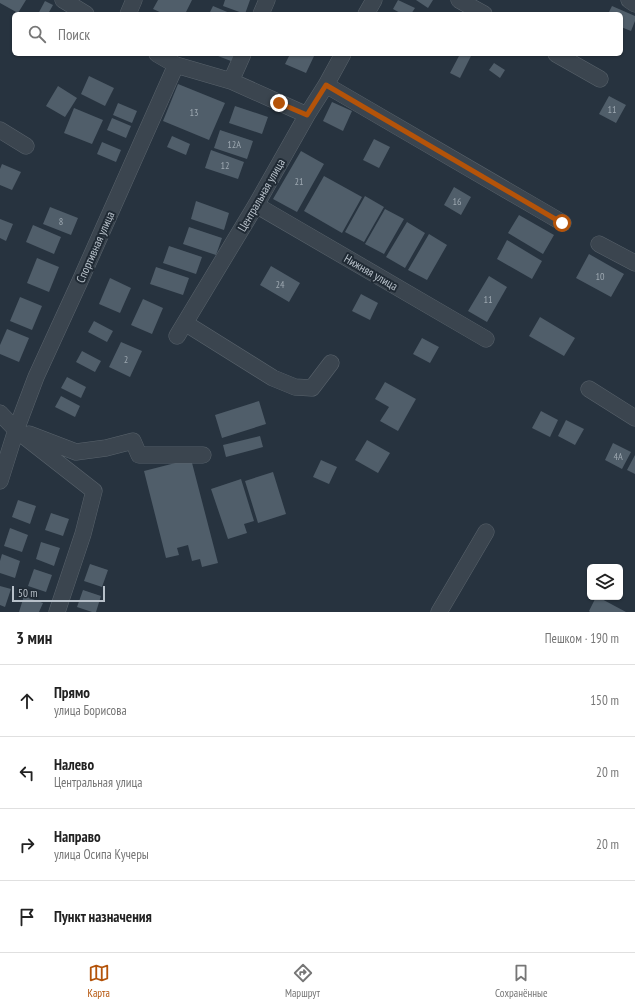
<!DOCTYPE html>
<html lang="ru">
<meta charset="utf-8">
<style>
body{margin:0;font-family:"PT Sans Narrow",sans-serif;background:#f2f2f2;color:#222}
.controls{position:absolute;right:12px;bottom:12px;display:grid;overflow:hidden;border-radius:6px;box-shadow:0 1px 3px #0004}
.controls button{width:36px;height:36px;display:grid;place-items:center;padding:0;border:0;border-bottom:1px solid #e0e0e0;background:#fff;color:#222;font:20px sans-serif}
.scale{position:absolute;left:12px;bottom:10px;width:93px;box-sizing:border-box;padding-left:4px;border:2px solid #b7c0c9;border-top:0;font-size:11px;line-height:14px;white-space:nowrap;color:#b7c0c9;-webkit-text-stroke:3px #202a34;paint-order:stroke}
.stop{position:absolute;width:12px;height:12px;margin:-9px;border:3px solid #b45309;border-radius:50%;background:#fff}
.stop.end{background:#b45309;border-color:#fff;box-shadow:0 1px 4px #0008}
.list{margin:0;padding:0;list-style:none}
h2{display:flex;justify-content:space-between;align-items:center;height:52px;margin:0;padding:0 16px;font-size:17px}
h2 small{font-size:13px;font-weight:400;color:#767676}
.list li{display:grid;grid-template-columns:26px 1fr auto;gap:12px;align-items:center;box-sizing:border-box;height:72px;padding:0 16px;border-top:1px solid #e0e0e0}
.list b{display:block;font-size:15px;white-space:nowrap}
.list p{margin:0;font-size:13px;white-space:nowrap;color:#767676}
.list em{font-size:13px;font-style:normal;color:#767676}
.icon{flex:none;width:22px;height:22px;fill:none;stroke:currentColor;stroke-width:2;stroke-linecap:round;stroke-linejoin:round}
.map{position:relative;flex:none;width:635px;height:612px;overflow:hidden}
.search{position:absolute;background:#fff;box-shadow:0 1px 3px #0004;left:12px;right:12px;top:12px;height:44px;display:flex;align-items:center;gap:10px;box-sizing:border-box;padding:0 14px;border-radius:6px;color:#767676;font-size:15px}
.sheet{height:340px;background:#fff}
nav{display:flex;justify-content:space-around;align-items:center;box-sizing:border-box;height:56px;border-top:1px solid #e0e0e0;background:#fff;font-size:11px;color:#767676}
nav a{display:grid;justify-items:center;gap:2px}
nav .on{color:#b45309}
.map>svg:first-child{display:block}
.building{fill:#505e6a}
.lines{fill:none;stroke-linecap:round;stroke-linejoin:round}
.minor-casing{stroke:#59636c;stroke-width:17}
.minor{stroke:#3b454f;stroke-width:16}
.route{stroke:#b45309;stroke-width:5}
.labels{text-anchor:middle;dominant-baseline:central;stroke-width:4;stroke-linejoin:round;paint-order:stroke}
.number-label{font-size:10px;fill:#9da8b1}
.street-label{font-size:12px;fill:#b7c0c9;stroke:#202a34}
</style>
<div class="map">
<svg width="635" height="612" viewBox="0 0 635 612">
<rect width="100%" height="100%" fill="#27333f"/>
<path class="building" d="M0,0H26L18,13L0,3Z
M158,0H192L185,14H164L153,9Z
M225,0H250L245,14L223,6Z
M398,0L415,8L411,14H402L393,9Z
M416,0H433L428,8Z
M45,1L53,5L48,14H38Z
M213,6L232,14H209Z
M612,6L635,16V21L631,31L621,27V14H608Z
M213,54H240L236,63Z
M290,54H315L306,73L285,64Z
M460,54H472L460,78L450,73Z
M494,63L505,70L500,78L489,70Z
M89,76L114,88L105,106L81,94Z
M178,84L225,103L209,140L163,121Z
M58,86L77,98L65,117L46,106Z
M609,96L626,105L616,123L599,114Z
M332,102L352,111L343,131L323,121Z
M118,103L137,111L132,123L113,115Z
M235,106L268,117L262,134L229,123Z
M74,108L103,120L92,144L64,133Z
M112,118L131,126L126,138L107,130Z
M220,130L253,141L247,159L214,148Z
M172,136L190,144L186,155L167,147Z
M374,139L390,147L379,168L363,160Z
M102,142L121,150L116,162L97,154Z
M211,150L244,162L238,179L205,168Z
M301,151L324,164L297,212L273,199Z
M2,164L21,172L12,190L0,185V169Z
M324,176L362,197L342,233L304,211Z
M454,187L471,197L461,215L444,205Z
M365,196L384,207L364,242L345,232Z
M196,201L229,213L224,230L191,219Z
M50,207L78,218L71,235L43,224Z
M385,209L404,219L384,254L365,244Z
M519,215L554,235L543,254L508,233Z
M0,219L13,224L6,241L0,238Z
M407,222L425,233L405,268L386,257Z
M33,225L61,237L54,254L26,242Z
M189,227L222,238L216,255L183,244Z
M429,234L447,245L427,280L408,270Z
M507,240L542,261L532,279L497,259Z
M169,246L202,257L196,274L163,263Z
M589,254L624,274L611,297L576,278Z
M37,258L59,267L49,292L27,283Z
M271,266L300,283L289,302L260,285Z
M156,267L189,278L183,295L150,284Z
M489,276L507,287L487,322L468,311Z
M110,278L131,288L120,313L99,304Z
M361,294L378,303L370,320L352,311Z
M20,297L42,306L32,330L10,321Z
M143,299L163,308L152,334L131,325Z
M540,317L575,338L564,356L529,336Z
M94,321L113,331L107,342L88,332Z
M7,329L29,338L19,362L0,354V345Z
M422,338L439,347L430,363L413,354Z
M121,342L142,351L130,377L109,367Z
M82,351L101,361L95,372L76,362Z
M67,377L86,387L81,398L61,388Z
M385,382L416,399L398,431L380,421L389,407L375,399Z
M61,396L80,406L75,417L55,407Z
M259,401L266,424L222,438L215,415Z
M541,411L558,420L550,437L532,428Z
M566,420L584,429L575,445L558,436Z
M260,436L263,447L226,457L223,445Z
M367,440L390,453L378,473L355,460Z
M613,443L631,452L622,469L605,460Z
M635,455V474L627,470Z
M191,459L218,563L202,567L200,559L192,561L188,545L177,548L179,555L166,558L144,471Z
M321,460L337,467L329,484L313,477Z
M273,472L286,514L258,523L245,481Z
M241,479L254,521L244,524L247,533L228,539L211,489Z
M18,500L36,506L30,524L12,517Z
M51,513L69,519L63,536L45,530Z
M10,528L28,535L22,552L4,546Z
M41,542L60,548L54,566L36,559Z
M2,554L20,561L15,578L0,573V561Z
M90,564L108,570L102,587L84,581Z
M34,569L52,575L46,592L28,586Z
M0,586L11,589L5,607L0,605Z
M83,590L101,596L96,612H92L77,607Z
M24,596L43,603L39,612H19Z
M596,597H598L626,612H590L589,611Z"/>
<g class="lines">
<defs>
<path id="minor" d="M63,0L86,14
M459,0L484,14
M629,0L635,4
M128,14L134,0
M261,14L267,0
M366,14L374,0
M157,54L176,65L231,81L307,115
M556,54L600,79
M231,81L243,54
M326,85L563,223
M0,130L26,146
M256,205L486,339
M599,244L635,263
M185,323L273,378L295,387L312,388L331,363
M177,336L256,205L307,115L326,85L343,54
M589,389L635,418
M0,413L16,430L94,491L83,534L57,612
M29,434L76,452L106,448L133,441L139,455H203
M0,481L16,430L36,377L80,281L176,65
M439,612L486,532"/>
</defs>
<use href="#minor" class="minor-casing"/>
<use href="#minor" class="minor"/>
</g>
<g class="lines">
<path class="route" d="M279,103L307,115L326,85L562,223"/>
</g>
<g class="labels">
<g class="number-label">
<text x="612" y="109">11</text>
<text x="194" y="112">13</text>
<text x="234" y="144">12А</text>
<text x="225" y="165">12</text>
<text x="299" y="181">21</text>
<text x="457" y="201">16</text>
<text x="61" y="221">8</text>
<text x="600" y="276">10</text>
<text x="280" y="284">24</text>
<text x="488" y="299">11</text>
<text x="126" y="359">2</text>
<text x="618" y="456">4А</text>
</g>
<g class="street-label">
<text transform="translate(261 195) rotate(-60)">Центральная улица</text>
<text transform="translate(95 247) rotate(-66)">Спортивная улица</text>
<text transform="translate(371 272) rotate(30)">Нижняя улица</text>
</g>
</g>
</svg>
<div class="controls">
<button><svg class="icon" aria-label="layers" viewBox="0 0 24 24"><path d="M12 4l9 5-9 5-9-5zM3 14l9 5 9-5"/></svg></button>
</div>
<div class="scale">50 m</div>
<div class="stop" style="left:562px;top:223px"></div>
<div class="stop end" style="left:279px;top:103px"></div>
<div class="search"><svg class="icon" aria-label="search" viewBox="0 0 24 24"><circle cx="10" cy="10" r="6"/><path d="M15 15l6 6"/></svg>Поиск</div>
</div>
<section class="sheet">
<h2>3 мин<small>Пешком · 190 m</small></h2>
<ul class="list">
<li><svg class="icon" aria-label="ahead" viewBox="0 0 24 24"><path d="M12 20V5M6 11l6-6 6 6"/></svg><div><b>Прямо</b><p>улица Борисова</p></div><em>150 m</em></li>
<li><svg class="icon" aria-label="left" viewBox="0 0 24 24"><path d="M17 20v-9H6M10 6l-5 5 5 5"/></svg><div><b>Налево</b><p>Центральная улица</p></div><em>20 m</em></li>
<li><svg class="icon" aria-label="right" viewBox="0 0 24 24"><path d="M7 20v-9h11M14 6l5 5-5 5"/></svg><div><b>Направо</b><p>улица Осипа Кучеры</p></div><em>20 m</em></li>
<li><svg class="icon" aria-label="arrive" viewBox="0 0 24 24"><path d="M6 21V4h12l-3 4 3 4H6"/></svg><div><b>Пункт назначения</b></div></li>
</ul>
</section>
<nav>
<a class="on"><svg class="icon" aria-label="map" viewBox="0 0 24 24"><path d="M3 6l6-2 6 2 6-2v14l-6 2-6-2-6 2zM9 4v14M15 6v14"/></svg>Карта</a>
<a><svg class="icon" aria-label="directions" viewBox="0 0 24 24"><path d="M12 3l9 9-9 9-9-9zM9 14v-3h6M13 9l2 2-2 2"/></svg>Маршрут</a>
<a><svg class="icon" aria-label="saved" viewBox="0 0 24 24"><path d="M7 4h10v16l-5-4-5 4z"/></svg>Сохранённые</a>
</nav>
